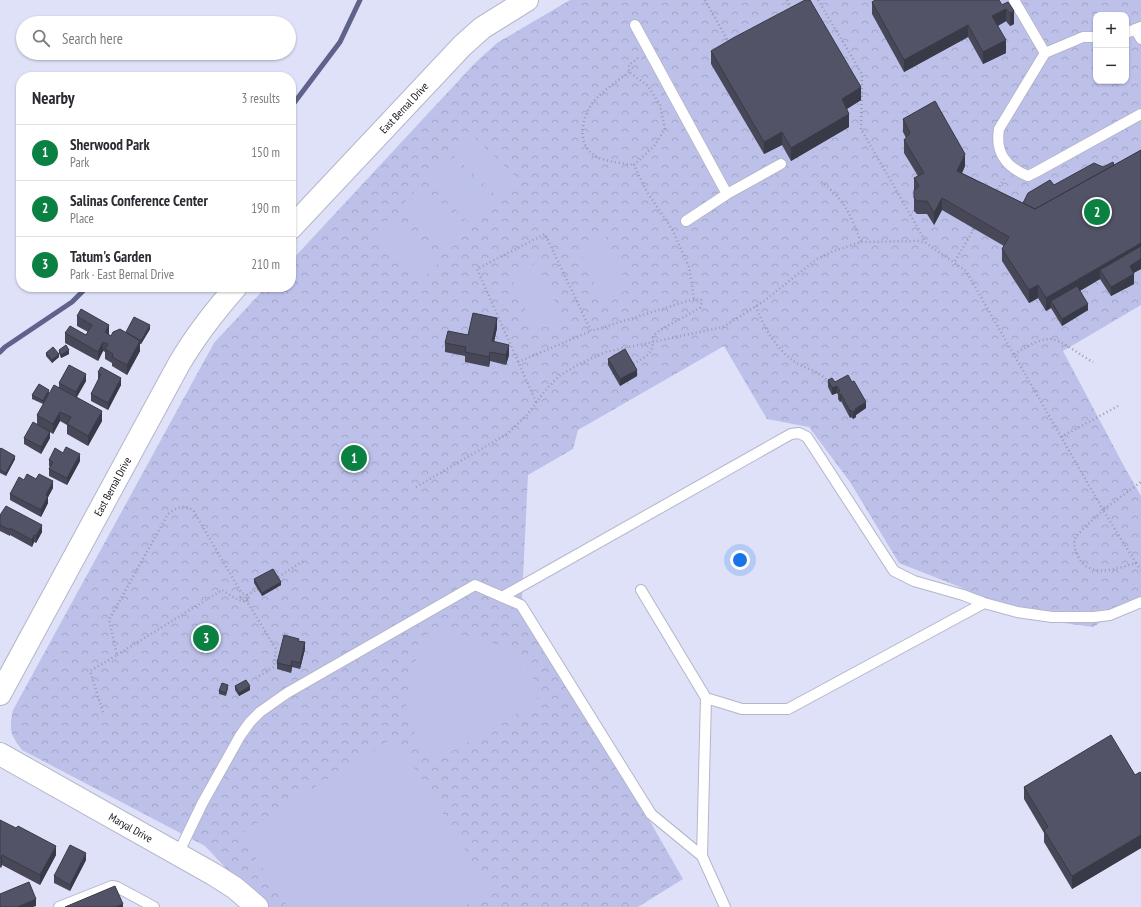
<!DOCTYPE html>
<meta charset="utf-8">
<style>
body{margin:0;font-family:"PT Sans Narrow",sans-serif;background:#f7f7f7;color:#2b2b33}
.controls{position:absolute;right:12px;top:12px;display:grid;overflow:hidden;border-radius:8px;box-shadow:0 1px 3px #0004}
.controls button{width:36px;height:36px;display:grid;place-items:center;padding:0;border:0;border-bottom:1px solid #e1e1e2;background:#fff;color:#2b2b33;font:20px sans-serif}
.you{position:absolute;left:740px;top:560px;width:14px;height:14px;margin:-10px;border:3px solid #fff;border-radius:50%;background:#1a73e8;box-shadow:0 0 0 6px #1a73e833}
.badge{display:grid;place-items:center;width:26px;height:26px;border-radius:50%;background:#0b8043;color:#fff;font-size:13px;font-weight:700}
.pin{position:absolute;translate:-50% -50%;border:2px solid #fff;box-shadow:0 1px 4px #0006}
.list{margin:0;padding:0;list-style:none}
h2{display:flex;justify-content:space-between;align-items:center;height:52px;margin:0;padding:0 16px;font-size:17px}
h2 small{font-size:13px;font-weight:400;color:#7c7c81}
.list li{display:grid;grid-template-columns:26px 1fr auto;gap:12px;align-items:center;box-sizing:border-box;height:56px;padding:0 16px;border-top:1px solid #e1e1e2}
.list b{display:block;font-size:15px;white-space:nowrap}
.list p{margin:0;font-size:13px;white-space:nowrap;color:#7c7c81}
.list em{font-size:13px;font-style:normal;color:#7c7c81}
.icon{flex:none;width:22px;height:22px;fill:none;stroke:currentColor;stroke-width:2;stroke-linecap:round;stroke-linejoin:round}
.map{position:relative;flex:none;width:1141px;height:907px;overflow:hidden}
.search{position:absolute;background:#fff;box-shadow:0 1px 3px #0004;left:16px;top:16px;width:280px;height:44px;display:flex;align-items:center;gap:10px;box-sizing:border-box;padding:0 14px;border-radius:22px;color:#7c7c81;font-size:15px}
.panel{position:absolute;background:#fff;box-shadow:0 1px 3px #0004;left:16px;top:72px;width:280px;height:220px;border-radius:16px}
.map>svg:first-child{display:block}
.park{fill:url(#park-crowns);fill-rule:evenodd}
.garden{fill:#bdc1ea}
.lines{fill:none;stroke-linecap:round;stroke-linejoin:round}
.stream{stroke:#5f628a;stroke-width:5}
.service-casing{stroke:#b4b6cb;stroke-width:12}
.tertiary-casing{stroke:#b4b6cb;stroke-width:24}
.secondary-casing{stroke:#b4b6cb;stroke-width:24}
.path{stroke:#9a9cad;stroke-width:2.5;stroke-dasharray:1 3;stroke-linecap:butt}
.service{stroke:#fff;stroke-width:10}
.tertiary{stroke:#fff;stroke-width:22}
.secondary{stroke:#fff;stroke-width:22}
.wall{fill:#474758}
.shaded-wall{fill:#393a47}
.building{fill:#525366;stroke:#393a47}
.labels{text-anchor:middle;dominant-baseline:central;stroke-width:4;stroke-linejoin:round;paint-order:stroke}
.street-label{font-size:11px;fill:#12131a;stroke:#fff}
</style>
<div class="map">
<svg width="1141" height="907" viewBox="0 0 1141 907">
<defs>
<pattern id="park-crowns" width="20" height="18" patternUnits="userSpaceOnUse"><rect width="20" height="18" fill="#bdc1ea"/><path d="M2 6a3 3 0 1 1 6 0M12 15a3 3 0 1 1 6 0" fill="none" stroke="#a1a5c8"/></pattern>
</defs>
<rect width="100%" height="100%" fill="#dee1f7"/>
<path class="park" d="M570,0H1141V305L1063,351L1125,468L1141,496V597L1093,627L1020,617L960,587L899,563L850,482L809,427L767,419L724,346L578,430L573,449L528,475L522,598L683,879L638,907H263L205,846L22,750C10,734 9,730 13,710L214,343L266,287H291V261L475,63L497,43ZM1096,15H1126V81H1096Z"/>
<path class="garden" d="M470,133L518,179L499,198L451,153Z
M444,161L492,206L473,226L425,181Z
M417,189L465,234L446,254L398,209Z
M392,216L440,261L421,281L373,236Z
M604,233L629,289L602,301L577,245Z
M537,263L562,319L535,331L510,275Z
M439,628L499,645L519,657L541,691L535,703L439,759L417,740L405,701L423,637Z
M395,737L491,891L462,907H288L240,834Z"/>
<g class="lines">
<path class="stream" d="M291,107L340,42L360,0
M0,352L5,347L72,302L87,287"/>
<defs>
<path id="service" d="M1014,0L1045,53
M635,25L727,194
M1135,29L1141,39
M1126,33L1141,27
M1096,37H1083L1045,53L999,129C995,153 1006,167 1028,176L1036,172L1141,114
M686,221L727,194L781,164
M641,590L706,698L742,709H788L984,603
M502,597L791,434L799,433L807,437L894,571L914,581L963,595L984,603L1017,612L1052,617H1094L1110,615L1141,602
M178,854L202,804L240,736L250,722L260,712L287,693L475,585L521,605L651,814L702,856L725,907
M702,856L706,698
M59,907L112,886L117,887L154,907"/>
<g id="tertiary">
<path id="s1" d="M0,754L213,874L235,888L257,907"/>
</g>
<g id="secondary">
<path id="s2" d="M291,228L462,46L482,28L527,0"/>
<path id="s3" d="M0,694L179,364C196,335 214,312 236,287"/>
</g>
</defs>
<use href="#service" class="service-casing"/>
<use href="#tertiary" class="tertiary-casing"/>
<use href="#secondary" class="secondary-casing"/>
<path class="path" d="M705,0L729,43
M787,0L793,10
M818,0L862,74L861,129L926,242
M638,58L629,65V72L648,86L660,105L665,129L655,145L634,165L647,192L672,229L689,267L694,299
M629,72C618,81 605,89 596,99C582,114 575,143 595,156C606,162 622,163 634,165
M821,182C846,200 850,215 861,242
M995,193L1004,179
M955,261L974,229
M756,306C763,326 775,347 792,360C803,369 823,371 829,384
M1014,354C1025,348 1036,340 1049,339C1059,338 1083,357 1093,362
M518,362L591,331
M536,402L477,269L545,234L591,331L694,299L701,300L702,302L700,308L660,330L653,336C654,355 645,357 631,365
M1061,437L1118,406
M416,487L507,434L527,415L544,392L559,376L579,364L606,352L723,327L764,301L817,259L834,251L861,242L919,241L926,243L966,271L1103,510L1076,536C1073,543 1074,547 1077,554C1088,580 1115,569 1136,563L1141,570
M1136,563L1103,510L1141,482
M275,579L305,560
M240.5 597a3.5 3.5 0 1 1 7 0a3.5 3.5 0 1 1-7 0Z
M247,595L260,588
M246,600L276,649L274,667L256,678
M117,655L222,590L238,600L247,602L250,594
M103,712L90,671L117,655L109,620L168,514C176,508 183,504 193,510L242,594"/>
<use href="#service" class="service"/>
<use href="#tertiary" class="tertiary"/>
<use href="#secondary" class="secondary"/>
</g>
<path class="wall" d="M872,2L1002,5L1008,2L1014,24L1010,26L1006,21L998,26L1006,53L983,64L968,37L904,72L872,14Z
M711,51L861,100L847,109L849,127L791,161L782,145L764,154L711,64Z
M903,119L965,166L962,173L1023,203L1054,185L1103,167L1114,165L1141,150V269L1133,273L1134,284L1111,296L1100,279L1080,291L1088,310L1062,326L1051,308L1046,311L1038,298L1029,303L1002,261V249L1004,246L942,210L934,225L927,214H917L914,211V178L918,176L904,153V140L906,138L903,132Z
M77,316L111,336L150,329L141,344H140V351L127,375L112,366V363L105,359V352L103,351L98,361L65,343V333L86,335L88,332L77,326Z
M497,328L494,342L509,355L506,365L490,361L489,367L465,362V356L445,352V343L468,335Z
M59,350L69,354L61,358L59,353Z
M46,353L59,357L52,363L46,356Z
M608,359L637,376L620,386L608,365Z
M98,372L121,385L108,410L91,401V394L99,379H98Z
M828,380L835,382L866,408L856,415V417L853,419L851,417L850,418L841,401L840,402L838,399V395L837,393L832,395L828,387Z
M86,381L77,397L102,421L88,446L67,434V425L60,421L53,434L50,432V438L41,454L24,444V438L37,424V415L59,388V383Z
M49,393L43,404L32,399V395Z
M0,449L15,459L6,476L0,473Z
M63,453L80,461L67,485L49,476V469L50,467L49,466V460Z
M53,488L48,497V503L41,517L10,500V494Z
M0,515L42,532L36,543L34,542L32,547L10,535V536L0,531Z
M254,579L281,585L262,596L254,583Z
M299,641L305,649L300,669L292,667L291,673L277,669V663Z
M235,686L250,690L239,696L235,690Z
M228,688L226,696L219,694V691Z
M1141,773V848L1072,889L1044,842V833L1024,799V787L1135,775Z
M0,820L56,855L40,885L2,865L1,868L0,867Z
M86,860L70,891L54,883V876Z"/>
<path class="shaded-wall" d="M1006,9V21L992,29V16Z
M1014,11V24L1010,26V13Z
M968,25V37L904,72V60Z
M1006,40V53L983,64V52Z
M861,87V100L842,112V99Z
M849,114V127L791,161V148Z
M782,132V145L764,154V142Z
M965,154V166L957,184V171Z
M942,198V210L934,225V213Z
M1141,243V256L1100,270V279L1054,306L1051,301V308L1046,311V298Z
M1141,259V269L1130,275V266Z
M1134,274V284L1111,296V287Z
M1038,285V298L1029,303V290Z
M1088,304V310L1062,326V319Z
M497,318V328L492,351V341Z
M109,325V335L105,332Z
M150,325V329L141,344V341Z
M140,341V351L127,375V365Z
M103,342V351L98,361V352Z
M509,345V355L506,365V355Z
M69,350V354L61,358V355Z
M490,352V361L489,367V357Z
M59,354V357L52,363V360Z
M637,370V376L620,386V379Z
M86,374V381L76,398V392Z
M121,378V385L108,410V403Z
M837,386V393L832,395V388Z
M49,390V393L43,404V401Z
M841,394V401L840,402V396Z
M866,402V408L856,415V417L853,419V412L855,409Z
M851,410V417L850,418V411Z
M102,411V421L88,446V436Z
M60,412V421L53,434V424Z
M50,432V438L41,454V447Z
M80,454V461L67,485V478Z
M15,456V459L6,476V473Z
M53,481V488L48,497V503L41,517V510L46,495Z
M42,525V532L36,543V536Z
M34,535V542L32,547V540Z
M281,582V585L262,596V593Z
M305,642V649L300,669V663Z
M292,661V667L291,673V666Z
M250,686V690L239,696V693Z
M1141,835V848L1072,889V876Z
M56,846V855L40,885V875Z
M86,853V860L70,891V885Z
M2,855V865L1,868V858Z
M36,899V906L33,907H17Z
M123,904V907H115Z"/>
<path class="building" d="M805,0H810L861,87L842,99L849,114L791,148L782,132L764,142L711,51L733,38Z
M875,0H999L1002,5L1008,2L1014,11L1010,13L1006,9L992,16L1006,40L983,52L968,25L904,60L872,2Z
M935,101L965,154L957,171L1035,209L1141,150V243L1046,298L1038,285L1029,290L1002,249L1009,237L942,198L934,213L927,201H917L914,198V190L919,186L914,178L924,173L904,140L910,133L903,119Z
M1113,162L1114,165L1035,209L1023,203L1028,193L1050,180L1054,185L1094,163L1103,167Z
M1141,246V259L1130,266L1134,274L1111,287L1100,270Z
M1077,286L1088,304L1062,319L1051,301Z
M81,309L109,325L105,332L111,336L113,332L120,329L140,341L127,365L112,357L113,354L105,349L108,344L103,342L98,352L65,333L70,326L86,335L92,325L77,316Z
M473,313L497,318L492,341L509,345L506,355L490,352L489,357L465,352L466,347L445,343L448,331L468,335Z
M134,317L150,325L141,341L126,332Z
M66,345L69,350L61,355L59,350Z
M53,347L59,354L52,360L46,353Z
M625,349L637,370L620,379L608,359Z
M69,365L86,374L76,392L59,383Z
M101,367L121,378L108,403L91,394L101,374L98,372Z
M848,375L852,382L854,381L866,402L855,409L856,410L853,412L851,410L850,411L841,394L840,396L838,392L840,391L837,386L832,388L828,380L832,378L835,382Z
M39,384L49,390L43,401L32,395Z
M54,385L102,411L88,436L67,424L71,417L60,412L53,424L37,415Z
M33,422L50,432L41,447L24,438Z
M66,447L80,454L67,478L49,469L53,462L49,460L55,448L63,453Z
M1,448L15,456L6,473L0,470V449Z
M27,474L36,479L39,474L53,481L46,495L48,496L41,510L10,494L19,477L24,480Z
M6,506L42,525L36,536L34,535L32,540L10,528V530L0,525V515Z
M273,569L281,582L262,593L254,579Z
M284,635L299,639L298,641L305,642L300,663L292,661L291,666L277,663Z
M246,680L250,686L239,693L235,686Z
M222,683L228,685L226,693L219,691Z
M1111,735L1135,775L1140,772L1141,773V835L1072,876L1044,830L1048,827L1024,787Z
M0,820L16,828L18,826L56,846L40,875L2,855L1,858L0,857Z
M70,845L86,853L70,885L54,876Z
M29,882L36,899L17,907H0V894Z
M115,886L123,904L115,907H65Z"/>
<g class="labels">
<g class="street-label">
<text stroke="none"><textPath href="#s2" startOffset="165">East Bernal Drive</textPath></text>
<text stroke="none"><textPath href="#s3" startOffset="236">East Bernal Drive</textPath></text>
<text stroke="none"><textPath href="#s1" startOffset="150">Maryal Drive</textPath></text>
</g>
</g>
</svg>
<div class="controls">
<button>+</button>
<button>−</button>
</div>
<div class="you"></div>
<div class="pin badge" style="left:354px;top:458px">1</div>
<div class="pin badge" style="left:1097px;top:212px">2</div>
<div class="pin badge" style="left:206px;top:638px">3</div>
<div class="search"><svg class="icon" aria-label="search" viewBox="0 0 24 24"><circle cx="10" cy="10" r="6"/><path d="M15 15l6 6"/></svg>Search here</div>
<section class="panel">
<h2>Nearby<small>3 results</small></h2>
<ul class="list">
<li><span class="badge">1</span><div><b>Sherwood Park</b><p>Park</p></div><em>150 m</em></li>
<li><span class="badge">2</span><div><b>Salinas Conference Center</b><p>Place</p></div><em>190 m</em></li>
<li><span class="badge">3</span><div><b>Tatum's Garden</b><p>Park · East Bernal Drive</p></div><em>210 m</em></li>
</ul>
</section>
</div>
